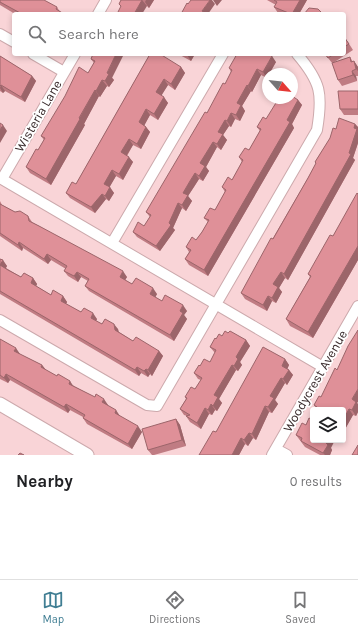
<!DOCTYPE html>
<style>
body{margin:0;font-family:Karla,sans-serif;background:#f2f2f2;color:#202124}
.controls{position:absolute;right:12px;bottom:12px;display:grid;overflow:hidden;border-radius:4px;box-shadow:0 2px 6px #0003}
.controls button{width:36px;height:36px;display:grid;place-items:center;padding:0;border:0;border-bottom:1px solid #e0e0e0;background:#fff;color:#202124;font:20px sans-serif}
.compass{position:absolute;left:262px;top:68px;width:36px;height:36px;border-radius:50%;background:#fff;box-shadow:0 2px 6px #0003;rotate:117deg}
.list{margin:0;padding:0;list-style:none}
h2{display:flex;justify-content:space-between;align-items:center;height:52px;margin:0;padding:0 16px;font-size:17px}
h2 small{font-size:13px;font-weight:400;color:#757577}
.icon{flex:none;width:22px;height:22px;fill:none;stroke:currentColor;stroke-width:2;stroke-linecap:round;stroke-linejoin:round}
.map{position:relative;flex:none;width:358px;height:455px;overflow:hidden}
.search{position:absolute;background:#fff;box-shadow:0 2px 6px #0003;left:12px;right:12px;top:12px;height:44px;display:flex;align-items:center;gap:10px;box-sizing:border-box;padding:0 14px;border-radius:4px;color:#757577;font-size:15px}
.sheet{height:124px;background:#fff}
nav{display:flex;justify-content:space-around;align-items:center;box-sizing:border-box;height:56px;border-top:1px solid #e0e0e0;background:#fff;font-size:11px;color:#757577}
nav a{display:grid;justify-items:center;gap:2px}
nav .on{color:#407e93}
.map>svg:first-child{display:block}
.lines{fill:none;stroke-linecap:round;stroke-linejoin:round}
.minor-casing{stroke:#cca9ac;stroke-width:12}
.tertiary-casing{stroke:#cca9ac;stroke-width:15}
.minor{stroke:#fff;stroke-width:10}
.tertiary{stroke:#fff;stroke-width:13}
.wall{fill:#c07c83}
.shaded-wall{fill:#9c656a}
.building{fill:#df9098;stroke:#9c656a}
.labels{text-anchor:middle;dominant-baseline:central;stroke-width:3.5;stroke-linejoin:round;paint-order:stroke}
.street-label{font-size:13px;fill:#3b2d2e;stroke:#fff}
</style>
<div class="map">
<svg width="358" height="455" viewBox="0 0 358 455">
<rect width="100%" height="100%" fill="#f9d4d7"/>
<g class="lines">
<defs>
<path id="minor" d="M98,14L106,0
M0,34L14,42
M33,54L64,72
M0,178L323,367
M2,179L75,54
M112,243L223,54
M0,320L147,405L157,406L317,130C323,94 321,82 297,54
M276,449L287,455
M272,455L358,306"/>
<path id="tertiary" d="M0,404L87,455"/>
</defs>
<use href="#minor" class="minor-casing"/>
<use href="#tertiary" class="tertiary-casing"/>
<use href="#minor" class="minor"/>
<use href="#tertiary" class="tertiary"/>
</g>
<path class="wall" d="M0,0L57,7L60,12L64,14H15L0,5Z
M121,0H154L149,8L147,6L121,7L119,4Z
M267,0H307L299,14H281L278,13L274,7L276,5Z
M344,36L353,50L333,63L350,57L353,62L354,61L358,67V76H356L357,81L342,86L338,80L332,63L325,54H344Z
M93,54L114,80L109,87L107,86L100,97L99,96L84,124L85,125L51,185L30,173L26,167L38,150L44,140L41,136L88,73L94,63L91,59Z
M150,54L181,67L185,73L175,90L168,85L161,95L168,103L158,120L150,115L144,125L146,127L150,132L141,149L133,145L127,156L133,162L123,180L116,176L109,187L114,193L109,201L106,199L95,213L70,198L66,193L76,184Z
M178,54H195L191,61Z
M0,56L32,76L36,81L25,102L5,91L3,93L0,91Z
M276,62L267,78L261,75L252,92L251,91L242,106L245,111L240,121L235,119L231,127L229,126L223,135L227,140L221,150L217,147L206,167L209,171L203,181L199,179L194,187L188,196L192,201L186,211L182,208L173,228L175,230L160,251L137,237L133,232L144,226L150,217L146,212L225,84L231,72L229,68Z
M358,91V115H344L340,109Z
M298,100L302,105L292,124L294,128L208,276L189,265L185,259L189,252L186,247L196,240L202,232L208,222L204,218L215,210L225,192L222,187L232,180L242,162L239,157L249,150L260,131L257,127L266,119Z
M355,124L358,127V143L353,158L355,160L288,280L285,278L279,288L282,292L276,303L272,301L267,311L245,299L241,293L316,164L315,162L336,129Z
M358,194V260L313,338L290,326L286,319L310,277L308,274L333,236Z
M0,201L2,205L15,212L28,216L32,222L127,277L125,280L132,284L157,294L155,297L162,301L187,311L184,315L187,319L174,341L89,291L85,286L88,281L81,277L78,282L68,276L64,271L66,269L51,260L48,264L23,248L22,251L0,236Z
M0,259L7,266L6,268L21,277L33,278L37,284L36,286L51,295L63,296L67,302L66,304L81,312L97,319L96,321L102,324L118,329L119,332L133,341L159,351L163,356L152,376L150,374L148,377L141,373L139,376L0,294Z
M228,333L246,340L250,346L240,362L242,365L238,371L236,370L219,399L222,403L217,411L215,410L212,415L209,414L201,429L190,422L186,416H187L184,415L180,409L186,399L185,397L195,389L201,380L198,379L194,373L200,366L210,362L215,353L210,347L216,339Z
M0,339L20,354H19L42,365L46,370L74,386L108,405V406L120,416L142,432L132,449L87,424L83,418V417L70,410L68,413L10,380L8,383L0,379Z
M285,359L289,365L287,369L289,370L293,375L287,385L285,383L275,400L278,404L272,413L269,412L256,440L253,438L248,446L245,444L239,455H199L216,432Z
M321,397L357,403L358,404V412L356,416L353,415L344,431H343V410L316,408L314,405Z
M176,419L180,425L186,446L154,455H152L148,450Z
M306,425L331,448L332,450L330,455H320L305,447L296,435Z"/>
<path class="shaded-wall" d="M142,0L147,6L142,14H134Z
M146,0H154L149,8L145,2Z
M210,0H212L215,4L208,14H204L202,11Z
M213,0H222L217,6Z
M300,0H307L299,14H292Z
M116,54H124L112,78L114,80L109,87L105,81L107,73Z
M188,54H195L191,61L187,55Z
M272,56L276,62L269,74H268V76L267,78L263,72Z
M354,61L358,67V71L356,69Z
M181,67L185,73L175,90L171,84Z
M257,69L261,75L252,92L248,86Z
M352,71L356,76L357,81L353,75Z
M32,76L36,81L25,102L21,97Z
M164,79L168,85L160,98L156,92Z
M102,80L107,86L100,97L96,91Z
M1,85L5,91L3,93L0,88Z
M247,85L251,91L242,106L245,111L240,121L236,115L237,103Z
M95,90L99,96L84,124L85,125L51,185L46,179Z
M164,97L168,103L158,120L154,114Z
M298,100L302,105L292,124L294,128L208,276L204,270Z
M146,109L150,115L143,128L139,122Z
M231,113L235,119L231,127L227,121Z
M225,120L229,126L223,135L227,140L221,150L217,144L218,132Z
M355,124L358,127V143L353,158L355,160L288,280L284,274L349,153L354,128Z
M3,125L7,131L0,143V130Z
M146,127L150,132L141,149L137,144Z
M129,139L133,145L125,158L121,152Z
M213,142L217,147L206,167L209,171L203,181L199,176L200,163Z
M129,157L133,162L123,180L119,174Z
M112,170L116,176L108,190L104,184Z
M195,173L199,179L188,196L192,201L186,211L182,205L183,193Z
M110,187L114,193L109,201L105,196Z
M102,194L106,199L95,213L91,207Z
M178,203L182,208L173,228L175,230L160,251L156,246L169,223Z
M19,242L23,248L22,251L18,245Z
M358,246V260L313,338L308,332Z
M47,254L51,260L48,264L44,259Z
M3,260L7,266L4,271L0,265Z
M123,271L127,277L124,282L120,277Z
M77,272L81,277L78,282L74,276Z
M281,272L285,278L279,288L282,292L276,303L272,298L273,284Z
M33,278L37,284L35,289L31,283Z
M153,288L157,294L154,300L150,294Z
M63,296L67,302L65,306L61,301Z
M268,296L272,301L267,311L263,305Z
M183,305L187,311L184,315L187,319L174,341L170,335L180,311Z
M93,313L97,319L95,323L91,318Z
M114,324L118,329L119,336L115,330Z
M246,340L250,346L240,362L242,365L238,371L234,366L236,357Z
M16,348L20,354L18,357L14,351Z
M159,351L163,356L152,376L148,370Z
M285,359L289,365L286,372L282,366Z
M42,365L46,370L41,367Z
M232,365L236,370L219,399L222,403L217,411L213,406L214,395Z
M137,367L141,373L139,376L135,370Z
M146,369L150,374L148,377L144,371Z
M289,370L293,375L287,385L283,379Z
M6,374L10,380L8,383L4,378Z
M281,378L285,383L275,400L278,404L272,413L268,407L270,396Z
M70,381L74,387L69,384Z
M358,389V402L357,403L358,404V412L356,416L352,410V399Z
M104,399L108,405L106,408L102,402Z
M66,404L70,410L68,413L64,407Z
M211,404L215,410L212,415L208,410Z
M265,406L269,412L256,440L252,434Z
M205,408L209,414L201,429L197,423Z
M349,409L353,415L344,431H343V420Z
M116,410L120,416L115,413Z
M176,419L180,425L186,446L182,440Z
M138,426L142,432L132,449L128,444Z
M249,433L253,438L248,446L244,440Z
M241,438L245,444L239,455H232Z
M328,440H335L331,448L332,450L330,455H325L323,453L326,443Z"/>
<path class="building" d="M0,0H44L57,7L56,9L64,14H22L0,2Z
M121,0H142L134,14H117L121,6L119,4Z
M191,0H210L202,11L207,14H181L187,3L188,4Z
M274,0H300L292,14H291L274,7L277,2Z
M309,8L318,9L323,14H304Z
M344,37L349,44L344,47Z
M93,54H116L107,73L109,74L105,81L102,80L96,91L95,90L79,118L80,119L46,179L26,167L36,149L38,150L45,138L41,136L65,96L79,67L88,73L95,61L91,59Z
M150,54H160L181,67L171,84L164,79L156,92L164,97L154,114L146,109L139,122L146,127L137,144L129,139L121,152L129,157L119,174L112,170L104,184L110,187L105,196L102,194L91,207L66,193L72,182L76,184Z
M237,54H269L272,56L263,72L257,69L248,86L247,85L237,103L241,105L236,115L231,113L227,121L225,120L218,132L223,134L217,144L213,142L200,163L205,166L199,176L195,173L190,181L183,193L188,195L182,205L178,203L169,223L171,225L156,246L133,232L138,222L144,226L151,215L146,212L205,112L207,113L223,83L225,84L232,70L229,68Z
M325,54H334L328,58Z
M0,56L32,76L21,97L1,85L0,86Z
M350,57L351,62L354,61L356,69L352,71L353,75L338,80L332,63Z
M338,91H358V109H340Z
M292,96L298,100L287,120L290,122L204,270L185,259L191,250L186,247L192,237L196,240L202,232L209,220L204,218L210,208L215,210L226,190L222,187L228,177L232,180L243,160L239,157L245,148L249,150L261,129L257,127L263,117L266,119L279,98H292Z
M339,118L355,124L354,128L357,129L349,153L351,154L284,274L281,272L273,284L278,287L272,298L268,296L263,305L241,293L271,238L273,239L308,178L316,163L315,162L330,138L333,128L336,129Z
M0,123L3,125L0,130Z
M357,193L358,194V246L308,332L286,319L311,276L308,274L330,235L333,236Z
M0,204L15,212L20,211L28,216L29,221L39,226L123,271L120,277L132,284L136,278L153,288L150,294L162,301L165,295L183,305L180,311L183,313L170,335L85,286L89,279L77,272L74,276L64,271L67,266L47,254L44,259L19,242L18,245L0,233Z
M0,259L3,260L0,265L8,270L21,277L24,273L33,278L31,283L51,295L53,290L63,296L61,301L81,312L84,308L93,313L91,318L102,324L105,319L114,324L115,330L133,341L136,337L159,351L148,370L146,369L144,371L137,367L135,370L0,291Z
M358,330V389L352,399L356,402L352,410L349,409L343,420V410H315L317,407L314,405L319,396L321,397L335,368L337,370L348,346Z
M225,331L228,333L230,331L246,340L236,357L238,359L234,366L232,365L214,395L218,397L213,406L211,404L208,410L205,408L197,423L186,416L190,415L180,409L187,398L185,397L191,387L195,389L202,378L194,373L199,365L200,366L204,359L210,362L216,350L210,347L215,338L216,339L219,334L222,336Z
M0,339L16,348L14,351L42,365L41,367L57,376L58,374L70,381L69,384L95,397L96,394L104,399L102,402L116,410L115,413L138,426L128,444L83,418L85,415L66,404L64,407L6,374L4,378L0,375Z
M263,347L285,359L282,366L289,370L283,379L281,378L270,396L274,398L268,407L265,406L252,434L249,433L244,440L241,438L232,455H199L213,431L216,432Z
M313,415V440H328L326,443L328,445L323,453L301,441L302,438L296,435L302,423L306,425L309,418L311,419Z
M176,419L182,440L148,450L142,429Z
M358,445V455H352Z
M20,453L24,455H18Z"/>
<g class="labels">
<g class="street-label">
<text transform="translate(38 116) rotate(-60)">Wisteria Lane</text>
<text transform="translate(315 381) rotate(-60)">Woodycrest Avenue</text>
</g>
</g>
</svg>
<div class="controls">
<button><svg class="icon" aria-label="layers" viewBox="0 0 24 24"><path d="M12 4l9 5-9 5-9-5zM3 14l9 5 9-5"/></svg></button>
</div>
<svg class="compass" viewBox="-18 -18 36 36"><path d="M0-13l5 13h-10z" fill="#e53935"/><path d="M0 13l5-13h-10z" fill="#757577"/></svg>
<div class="search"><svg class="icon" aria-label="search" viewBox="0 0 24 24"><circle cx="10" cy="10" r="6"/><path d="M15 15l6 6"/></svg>Search here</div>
</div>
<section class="sheet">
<h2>Nearby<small>0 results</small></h2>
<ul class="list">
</ul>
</section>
<nav>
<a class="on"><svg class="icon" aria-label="map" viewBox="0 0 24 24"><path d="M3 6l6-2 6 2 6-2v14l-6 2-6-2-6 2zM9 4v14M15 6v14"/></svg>Map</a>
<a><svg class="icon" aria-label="directions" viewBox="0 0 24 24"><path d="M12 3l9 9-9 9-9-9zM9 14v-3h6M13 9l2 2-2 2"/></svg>Directions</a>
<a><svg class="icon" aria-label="saved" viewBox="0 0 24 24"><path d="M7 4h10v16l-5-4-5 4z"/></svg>Saved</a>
</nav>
